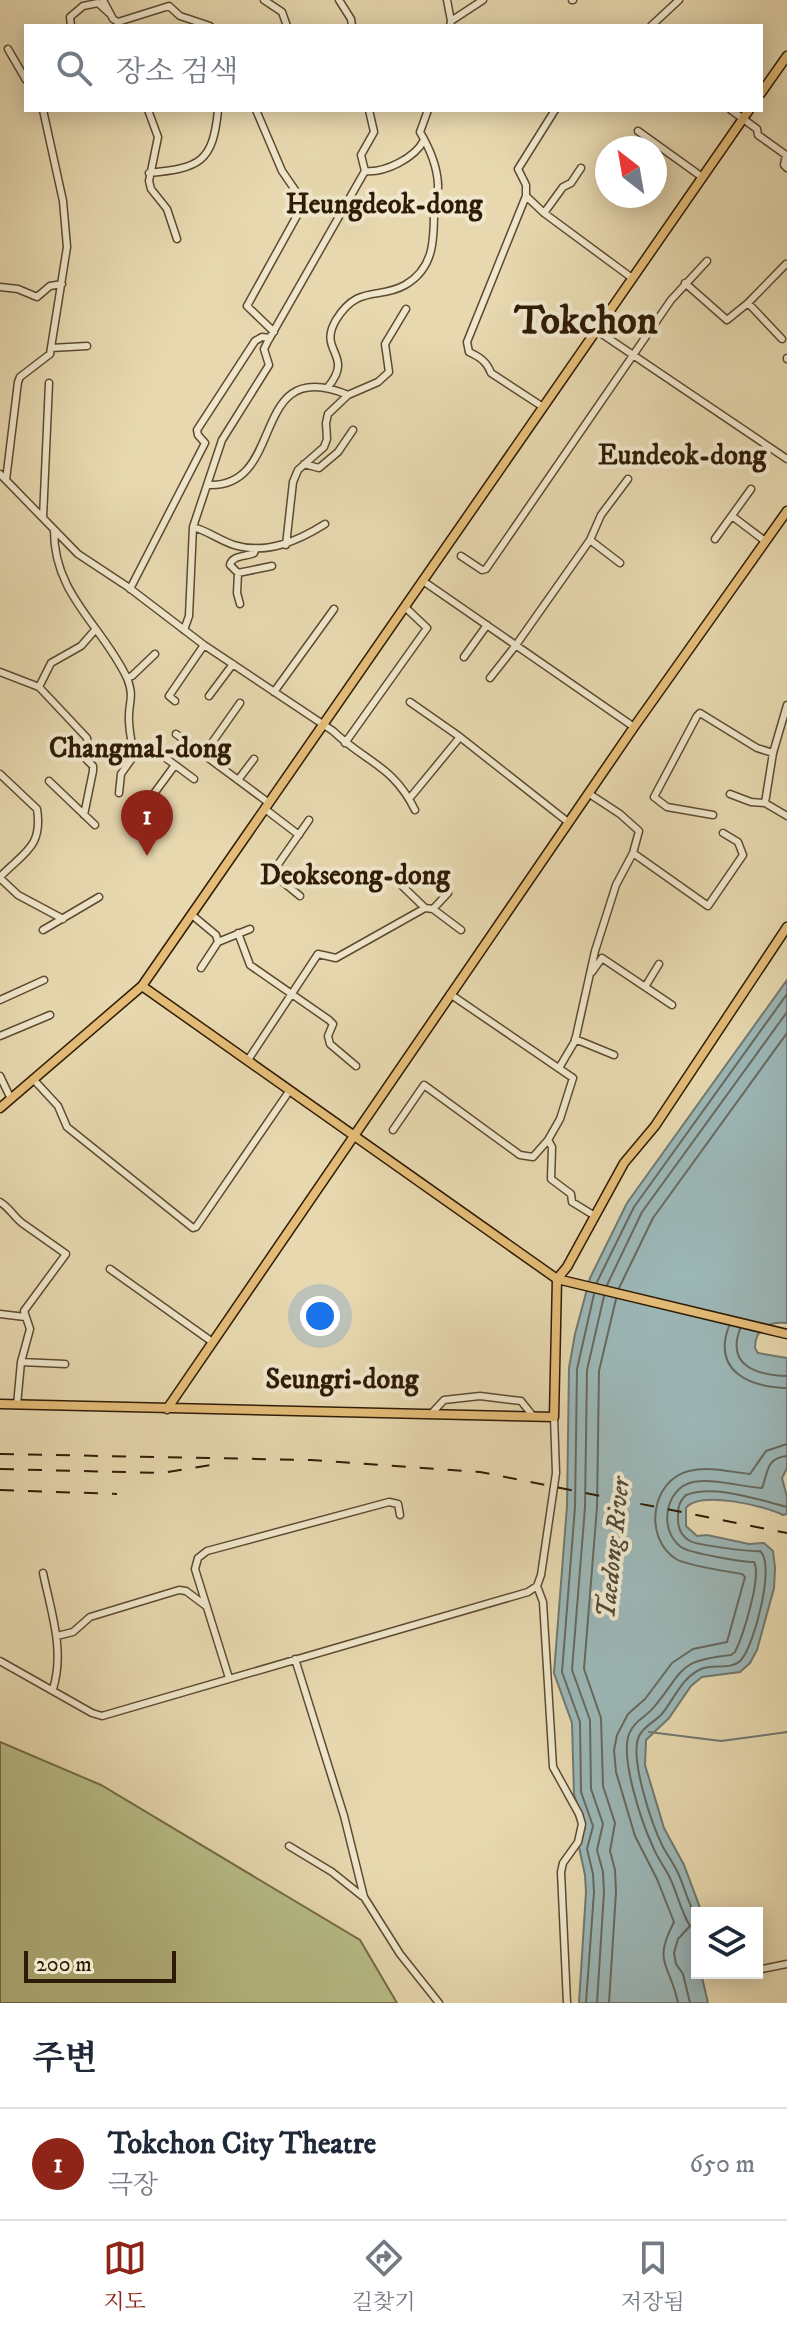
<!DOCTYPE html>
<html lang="ko">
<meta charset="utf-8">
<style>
body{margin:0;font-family:"IM FELL DW Pica","Noto Serif KR",serif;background:#f6f6f7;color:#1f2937}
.controls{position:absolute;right:24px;bottom:24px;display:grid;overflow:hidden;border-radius:0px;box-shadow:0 4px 20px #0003}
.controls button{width:72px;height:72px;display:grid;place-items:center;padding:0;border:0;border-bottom:2px solid #e0e1e3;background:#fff;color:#1f2937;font:40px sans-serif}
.compass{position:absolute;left:595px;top:136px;width:72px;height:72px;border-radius:50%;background:#fff;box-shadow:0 4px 20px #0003;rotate:329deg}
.scale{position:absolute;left:24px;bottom:20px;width:152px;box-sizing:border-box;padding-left:8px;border:4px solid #2f1b05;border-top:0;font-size:22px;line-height:28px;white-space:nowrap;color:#2f1b05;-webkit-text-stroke:6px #efe6cb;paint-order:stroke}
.you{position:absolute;left:320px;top:1316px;width:28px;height:28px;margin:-20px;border:6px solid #fff;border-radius:50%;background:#1a73e8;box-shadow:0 0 0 12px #1a73e833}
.badge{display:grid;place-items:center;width:52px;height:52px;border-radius:50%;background:#8f2418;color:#fff;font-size:26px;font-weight:700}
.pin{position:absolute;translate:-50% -66px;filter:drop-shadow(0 2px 4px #0008)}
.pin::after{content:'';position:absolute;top:42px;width:28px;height:24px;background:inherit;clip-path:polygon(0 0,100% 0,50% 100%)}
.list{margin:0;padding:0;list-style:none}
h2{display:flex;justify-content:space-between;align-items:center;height:104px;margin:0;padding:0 32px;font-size:34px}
h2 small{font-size:26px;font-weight:400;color:#747a83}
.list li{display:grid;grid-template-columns:52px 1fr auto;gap:24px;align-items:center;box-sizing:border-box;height:112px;padding:0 32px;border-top:2px solid #e0e1e3}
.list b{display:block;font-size:30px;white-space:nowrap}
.list p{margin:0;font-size:26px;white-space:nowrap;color:#747a83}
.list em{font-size:26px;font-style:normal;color:#747a83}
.icon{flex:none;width:44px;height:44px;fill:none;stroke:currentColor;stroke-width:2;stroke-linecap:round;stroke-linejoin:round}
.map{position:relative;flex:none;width:787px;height:2003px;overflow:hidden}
.search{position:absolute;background:#fff;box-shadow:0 4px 20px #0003;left:24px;right:24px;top:24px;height:88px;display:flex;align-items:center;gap:20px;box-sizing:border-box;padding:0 28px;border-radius:0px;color:#747a83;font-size:30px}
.sheet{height:216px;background:#fff}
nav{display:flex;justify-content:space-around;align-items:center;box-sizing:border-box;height:112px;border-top:2px solid #e0e1e3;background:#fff;font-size:22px;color:#747a83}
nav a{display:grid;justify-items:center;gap:4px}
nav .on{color:#8f2418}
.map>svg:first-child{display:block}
.green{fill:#b8be88;stroke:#746c46;stroke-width:2}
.water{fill:#9cb7b7;stroke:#707970;stroke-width:2}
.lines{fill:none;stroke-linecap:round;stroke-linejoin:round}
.shore{stroke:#66695e;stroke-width:2}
.stream{stroke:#707970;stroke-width:2}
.minor-casing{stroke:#5d4a30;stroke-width:9}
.major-casing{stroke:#2f1b05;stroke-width:11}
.minor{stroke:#efe6cb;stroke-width:6}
.major{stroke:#e4bc78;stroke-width:8}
.rail{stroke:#2f1b05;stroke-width:2;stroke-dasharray:14 14;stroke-linecap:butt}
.labels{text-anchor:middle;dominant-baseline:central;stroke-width:8;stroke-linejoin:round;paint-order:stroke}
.water-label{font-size:26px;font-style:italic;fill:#504a3a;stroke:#efe6cb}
.quarter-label{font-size:28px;font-weight:bold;fill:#2f1b05;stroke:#efe6cb}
.town-label{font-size:40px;font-weight:bold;fill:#2f1b05;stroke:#efe6cb}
</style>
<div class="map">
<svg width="787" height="2003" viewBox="0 0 787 2003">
<rect width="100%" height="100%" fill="#e7d8af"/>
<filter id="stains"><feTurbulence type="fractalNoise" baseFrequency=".0025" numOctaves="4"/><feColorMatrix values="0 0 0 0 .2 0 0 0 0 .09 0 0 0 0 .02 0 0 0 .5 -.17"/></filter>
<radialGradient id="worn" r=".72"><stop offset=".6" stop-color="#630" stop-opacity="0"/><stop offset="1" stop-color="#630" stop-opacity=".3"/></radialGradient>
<path class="green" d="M0,1742L101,1785L360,1940L397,2003H0Z"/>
<path class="water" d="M787,980V1323C769,1321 755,1328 755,1348L758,1353L787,1358V1468L782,1478L787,1497V1514L783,1515C765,1506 700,1490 686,1508V1526L697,1536L707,1535L749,1544L764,1543L773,1551L775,1568L774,1588L757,1650L750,1663L740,1672L702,1677L691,1686L669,1718L646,1740L645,1765L664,1828L684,1865L702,1913H697V1943L692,1954L697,1973H701L708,2003H579L586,1892L585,1875L579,1847L585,1827L574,1795L572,1723L554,1673L567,1506L569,1368L575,1334L590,1278L627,1203Z"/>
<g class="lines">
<path class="shore" d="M597,1282L634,1207L787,994
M607,1285L642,1212L787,1012
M619,1288L653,1218L787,1033
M729,1326C712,1371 749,1387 787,1388
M740,1329C726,1366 757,1375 787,1376
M697,1918C688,1904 685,1888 678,1873C674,1864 668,1856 663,1847C652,1825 629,1758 639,1736C644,1726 654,1722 661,1715C674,1700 681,1678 701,1669C713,1664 732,1670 741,1660C754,1646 776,1564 760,1551C750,1552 697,1545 690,1541C681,1536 678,1528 678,1519C678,1508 678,1503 686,1495C714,1484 759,1500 787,1507
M586,2003L594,1892L593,1874L587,1849L593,1826L581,1792L580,1722L562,1672L575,1507L577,1369L594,1294
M597,2003L604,1892L603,1872L597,1850L603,1824L591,1789L590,1720L572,1670L585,1507L587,1370L604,1296
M609,2003L616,1892L615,1870L610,1851L615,1823L603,1786L601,1718L584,1669L597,1507L599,1371L616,1299
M678,2003C670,1963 652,1964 674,1922L657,1879L635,1836L616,1772L614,1750L617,1735L628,1714L645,1699L672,1663L693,1649L727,1642L745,1577L742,1574C726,1571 688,1566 676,1559C643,1538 651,1480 689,1471C709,1466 730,1472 750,1474L766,1451L787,1444
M690,2003L683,1974L676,1964L674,1953L678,1939L690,1926C680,1910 677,1891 668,1874C663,1865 657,1857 653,1847C642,1823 620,1759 629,1734C634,1721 646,1717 654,1707C686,1668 677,1661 731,1655L735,1652C743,1636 762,1576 754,1562C742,1562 689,1553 681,1547C658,1530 665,1488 693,1482C716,1478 740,1487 762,1488C768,1474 765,1458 787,1456"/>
<path class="stream" d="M649,1732L721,1741L787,1732"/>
<defs>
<path id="minor" d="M103,0L113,19L118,22L169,6L180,16L210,26
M264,0L282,12L287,26
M339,0L351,19L352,26
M447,0L451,21L450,26
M572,0H573
M451,21L483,0
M71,26L70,17L83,6L98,3L109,13
M651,26L679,0
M8,49L26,80
M148,110L158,137L149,181L151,189L167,209L177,239
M256,110L282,171L304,203L247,306L274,332
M369,110L374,132L361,155L365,171C385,173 415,158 424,140
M731,110L757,129L758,135L786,155L784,165L787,168
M638,131L702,177
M149,173C199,168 213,163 218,110
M526,196L544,213L632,278
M544,213L563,187L571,183L581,168
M685,283L727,320L748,303L786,264
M0,287L18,289L37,297L50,286L62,284
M748,303L782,339
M596,330L787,459
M51,348L87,346
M787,358V359
M328,387C355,354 317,352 336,320C358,284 379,300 405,285C435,268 434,238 434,208C433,200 439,192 438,184C437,165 430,149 420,132L428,110
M543,407L491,373C487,362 480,357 469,352L467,342L526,196V185L518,169L555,110
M304,464L319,468L338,452L353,430
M0,474L78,554L128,587L204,645L333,731C365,762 393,765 415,810
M6,480L18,382L20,377L50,354L67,247L63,201L43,110
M208,485C288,489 247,353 348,395L378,382L389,372L385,344L406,309
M732,516L765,541
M43,518L49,383
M193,527C208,531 219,540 234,545C266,555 298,541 325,524
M54,531C54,595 102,625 127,678C135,698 128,702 129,720C129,733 133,745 133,757L121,774L119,793
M715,539L751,489
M590,540L620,563
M286,545L293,482L298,470L324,447L327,439L326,423L328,414L348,395
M461,556L482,570L486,569L671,300L707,261
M238,573L272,566
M423,581L634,727
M130,589L205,443L198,435L197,430L255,341L262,337L270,338
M240,604L237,593L238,573L230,565C232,555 246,557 254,553L256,548
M184,630L189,616L193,527L222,440L269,365L264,349L268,341L365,171
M464,657L487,625
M0,672L39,687L87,738L88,749L84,757L93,766V771L84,815
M127,678L132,676L155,654
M490,678L516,645L590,540L601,515L628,479
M39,687L51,663L81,646L95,630
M274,692L334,609
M209,696L233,664
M175,701L169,696L204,645
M787,705L773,753L765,803L787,816
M176,734L269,803
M460,737L568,822
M345,743L427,628L405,607
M162,748L167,759L194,779
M204,754L240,703
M0,774L37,809C43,847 24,852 0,877
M238,780L254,759
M49,781L95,825
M730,794L751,802L765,803
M150,799L175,765
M409,799L460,737L410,702
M265,809L299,835
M713,815L667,807L654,797L697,716L700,713L757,748L773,753
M633,853L708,906L743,855L738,842L723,833
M0,878L18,895L63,919
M394,878L425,908
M300,896L272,873L309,820
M433,909L448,893
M192,915L216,935L218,942L201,968
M43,930L99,897
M238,933L250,965L329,1020L333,1024L328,1036L330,1044L356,1066
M218,942L250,929
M592,972L602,958L672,1005
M645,987L659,964
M450,994L573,1078L560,1119L548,1140L552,1147L551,1179L571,1194L572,1202L595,1216
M0,1000L44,980
M0,1036L50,1015
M575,1039L614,1055
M248,1060L318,954L336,958L425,908L433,909L461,930
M559,1068L575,1041L595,951L616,885L633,853L639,831L620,814L588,793
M0,1076L11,1099
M34,1080L58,1106L67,1127L193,1228L196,1227L290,1090
M393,1130L424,1085L520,1155L533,1157L548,1140
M0,1202C10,1208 13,1216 22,1223L66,1254L24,1311L30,1329L21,1362L17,1405
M110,1269L211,1341
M0,1314L25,1317
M21,1362L65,1364
M431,1414L444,1400L480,1396L521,1401L533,1416
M43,1573C51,1611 65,1651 53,1689
M537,1586L543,1602L553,1767L579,1814L582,1824L578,1842L563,1863L561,1872L567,2003
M57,1636L73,1632L90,1617L179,1590L186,1591L206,1606
M295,1659L344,1816L364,1897L400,1954L439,2003
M0,1661L92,1713L102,1716L528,1592L537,1586L541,1575L556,1473L554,1417
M229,1678L195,1569L198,1558L207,1551L389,1502L398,1504L400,1515
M289,1846L332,1872L362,1896
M757,1970L787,1964"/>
<path id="major" d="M761,93L787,56
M142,986L557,1279L787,1334
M0,1108L142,986L749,110
M0,1404L554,1417L557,1279L567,1267L624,1163L655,1126L787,927
M167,1409L634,727L787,511"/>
</defs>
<use href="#minor" class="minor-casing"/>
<use href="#major" class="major-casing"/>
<use href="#minor" class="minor"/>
<use href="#major" class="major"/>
<path class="rail" d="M0,1454L311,1460L480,1472L787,1533
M0,1469L162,1473L211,1465
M0,1490L117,1494"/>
</g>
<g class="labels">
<g class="water-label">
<text transform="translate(614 1548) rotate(-84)">Taedong River</text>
</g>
<g class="quarter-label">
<text x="384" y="204">Heungdeok-dong</text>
<text x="682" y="455">Eundeok-dong</text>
<text x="140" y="748">Changmal-dong</text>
<text x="355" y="875">Deokseong-dong</text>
<text x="342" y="1379">Seungri-dong</text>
</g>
<g class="town-label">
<text x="586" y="322">Tokchon</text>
</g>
</g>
<rect width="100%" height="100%" filter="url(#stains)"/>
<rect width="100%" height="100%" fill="url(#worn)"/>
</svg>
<div class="controls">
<button><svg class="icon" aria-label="layers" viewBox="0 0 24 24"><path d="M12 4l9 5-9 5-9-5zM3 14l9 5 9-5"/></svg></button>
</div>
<svg class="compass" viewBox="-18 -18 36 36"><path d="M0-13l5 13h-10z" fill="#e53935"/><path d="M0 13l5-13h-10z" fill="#747a83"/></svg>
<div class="scale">200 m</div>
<div class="you"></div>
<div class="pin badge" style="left:147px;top:856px">1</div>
<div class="search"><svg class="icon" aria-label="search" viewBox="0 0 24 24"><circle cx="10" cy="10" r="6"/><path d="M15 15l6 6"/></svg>장소 검색</div>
</div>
<section class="sheet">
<h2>주변<small></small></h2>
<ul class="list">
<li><span class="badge">1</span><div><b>Tokchon City Theatre</b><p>극장</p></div><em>650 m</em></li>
</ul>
</section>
<nav>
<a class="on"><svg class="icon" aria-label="map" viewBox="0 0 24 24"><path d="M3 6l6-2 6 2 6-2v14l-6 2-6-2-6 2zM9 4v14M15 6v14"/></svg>지도</a>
<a><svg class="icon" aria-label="directions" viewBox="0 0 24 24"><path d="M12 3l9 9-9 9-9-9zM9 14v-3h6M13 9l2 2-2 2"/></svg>길찾기</a>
<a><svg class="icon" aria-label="saved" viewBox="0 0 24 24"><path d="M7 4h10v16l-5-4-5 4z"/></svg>저장됨</a>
</nav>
